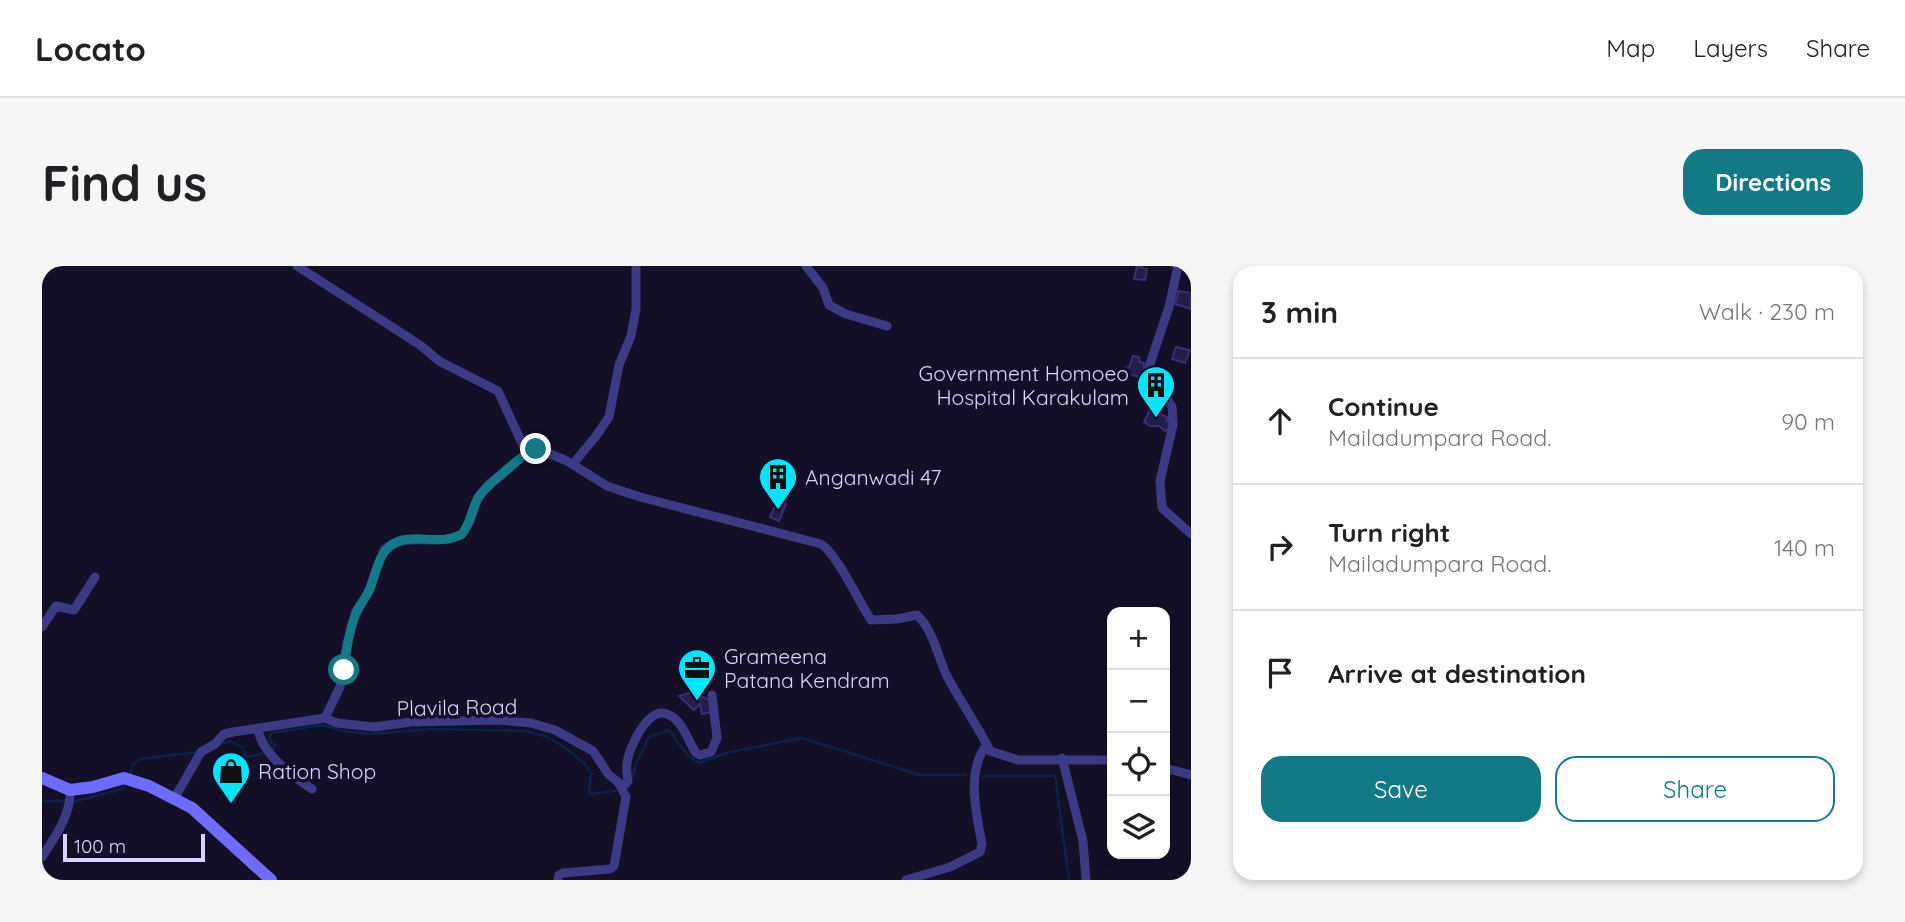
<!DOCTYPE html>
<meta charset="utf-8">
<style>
body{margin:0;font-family:Quicksand,sans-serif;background:#f6f6f6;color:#202124}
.controls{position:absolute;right:21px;bottom:21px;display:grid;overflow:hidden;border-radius:14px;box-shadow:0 4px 10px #0003}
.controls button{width:63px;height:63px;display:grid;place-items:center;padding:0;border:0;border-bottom:2px solid #e0e0e0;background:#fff;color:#202124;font:35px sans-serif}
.scale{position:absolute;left:21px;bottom:18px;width:142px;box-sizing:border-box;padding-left:7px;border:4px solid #d9d4ff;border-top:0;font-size:19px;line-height:24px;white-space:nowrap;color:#d9d4ff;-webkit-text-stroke:5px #130f26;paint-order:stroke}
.stop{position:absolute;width:21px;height:21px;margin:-16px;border:5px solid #127987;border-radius:50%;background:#fff}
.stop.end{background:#127987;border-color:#fff;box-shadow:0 2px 7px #0008}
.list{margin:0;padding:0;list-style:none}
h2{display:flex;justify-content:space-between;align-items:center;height:91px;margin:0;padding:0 28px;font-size:30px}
h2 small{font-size:23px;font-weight:400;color:#757577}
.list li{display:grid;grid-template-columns:46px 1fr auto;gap:21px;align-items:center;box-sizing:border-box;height:126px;padding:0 28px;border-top:2px solid #e0e0e0}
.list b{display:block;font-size:26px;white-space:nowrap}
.list p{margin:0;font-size:23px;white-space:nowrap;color:#757577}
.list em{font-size:23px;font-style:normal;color:#757577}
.actions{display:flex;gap:14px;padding:21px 28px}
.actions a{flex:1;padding:16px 0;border:2px solid #127987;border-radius:21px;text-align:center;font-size:24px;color:#127987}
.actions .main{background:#127987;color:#fff}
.icon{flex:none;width:38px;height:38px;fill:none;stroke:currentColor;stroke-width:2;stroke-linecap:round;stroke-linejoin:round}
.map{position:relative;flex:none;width:1149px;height:614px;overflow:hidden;border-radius:21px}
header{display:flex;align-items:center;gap:42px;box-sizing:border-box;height:98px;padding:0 35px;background:#fff;border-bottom:2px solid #e0e0e0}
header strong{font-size:33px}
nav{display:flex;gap:38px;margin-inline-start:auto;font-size:24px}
.intro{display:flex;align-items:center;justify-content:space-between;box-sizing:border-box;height:168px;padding:0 42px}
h1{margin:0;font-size:49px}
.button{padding:18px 32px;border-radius:21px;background:#127987;color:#fff;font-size:24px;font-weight:700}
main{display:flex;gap:42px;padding:0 42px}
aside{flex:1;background:#fff;border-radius:21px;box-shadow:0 4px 10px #0003}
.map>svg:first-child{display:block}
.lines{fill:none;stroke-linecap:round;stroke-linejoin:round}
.stream{stroke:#0c2248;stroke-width:2.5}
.building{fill:#241b47;stroke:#3b2d73;stroke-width:2}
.street{stroke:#3d3a85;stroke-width:9}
.secondary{stroke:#6f6bff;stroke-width:12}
.route{stroke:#127987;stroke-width:9}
.labels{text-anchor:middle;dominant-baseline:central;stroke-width:7;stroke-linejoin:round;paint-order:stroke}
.poi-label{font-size:21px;fill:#d9d4ff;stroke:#130f26;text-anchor:start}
.street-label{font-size:21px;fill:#d9d4ff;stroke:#130f26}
</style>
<header>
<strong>Locato</strong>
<nav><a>Map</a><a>Layers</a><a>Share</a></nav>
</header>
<div class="intro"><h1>Find us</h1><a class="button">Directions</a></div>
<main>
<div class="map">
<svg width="1149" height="614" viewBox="0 0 1149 614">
<rect width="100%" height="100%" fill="#130f26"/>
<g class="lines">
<path class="stream" d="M176,479L188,475L200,481L205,491L224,487
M230,485L233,479L227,475L229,467L280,459L302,465L330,468L390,463L483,465L503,470L521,480L542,497L549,507L547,528L573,525
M88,510L91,498L98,493L157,486
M941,510H1013L1027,614
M587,522L595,496L607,471L627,464L647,491L657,497L684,487L760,472L878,509H924
M0,535H24
M31,536L80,523L83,518"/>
</g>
<path class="building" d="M1095,0L1105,3L1103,14L1092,13Z
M1137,25L1149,27V43L1133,38Z
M1134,81L1148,84L1143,97L1130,93Z
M1091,90L1097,91L1098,96L1102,97L1101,112L1082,107L1083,101L1087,102Z
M1109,142L1126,152L1125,155L1129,157L1128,161L1123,165L1117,160H1108L1102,156Z
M735,235L744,238L737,255L728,251Z
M651,426L667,434L670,446L660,448L658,438L652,444L637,430Z"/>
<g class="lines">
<path class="street" d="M255,0L378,79L397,95L456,125L484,186
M764,0L781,22L787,39L804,48L845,60
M1136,0L1127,41L1108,98L1106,109L1109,123L1126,134L1130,141L1131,159L1118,215L1120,242L1149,268
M531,198L554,170L567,151L577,99L589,70L594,43V0
M0,361L14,340L32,344L53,311
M283,452L298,421L305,377L313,350L326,326L342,284C364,264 395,282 420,268L428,255L436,232L446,219L461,208L488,184L494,182L525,195L565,220L598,231L779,278C795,288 817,336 829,354L855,353L875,349C891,364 895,388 904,408C917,434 935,458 948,485L976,494H1070
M216,464C221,489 250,510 270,523
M1020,492L1041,575L1044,614
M1123,502L1149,509
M580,521L586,515C585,509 584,503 585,498C586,483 606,440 625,448C641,454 645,474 654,487L658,489L669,486L675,472L670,429
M132,533L159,486L173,478L182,468L191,466L283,452L295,457L332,461L369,456L456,454L489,457L513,464L551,485L567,509L576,516L584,531L572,600L568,603L521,607L517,609L516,614
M0,591C13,571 29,549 28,524
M864,614L908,601L938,586L940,578C934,547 924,505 945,478"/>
<path class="secondary" d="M0,512L28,524L51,521L82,512L107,520L150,542L229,614"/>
</g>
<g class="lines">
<path class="route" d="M302,404C304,384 307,365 314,346C318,338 324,332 328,323C335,305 336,283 357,275C376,268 399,280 420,268C429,257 429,244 436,232C441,223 485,184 494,183"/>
</g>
<defs>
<symbol id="building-pin" viewBox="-11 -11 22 30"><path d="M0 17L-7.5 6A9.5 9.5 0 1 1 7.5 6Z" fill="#00e5ff" stroke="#130f26"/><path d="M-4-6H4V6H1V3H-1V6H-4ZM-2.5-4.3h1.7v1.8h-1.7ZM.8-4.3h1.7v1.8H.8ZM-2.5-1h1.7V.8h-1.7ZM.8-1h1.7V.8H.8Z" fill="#111"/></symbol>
<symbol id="office-pin" viewBox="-11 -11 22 30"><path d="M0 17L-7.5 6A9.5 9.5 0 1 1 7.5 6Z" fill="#00e5ff" stroke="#130f26"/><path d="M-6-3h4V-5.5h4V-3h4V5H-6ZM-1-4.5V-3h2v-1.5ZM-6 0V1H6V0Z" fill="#111"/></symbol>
<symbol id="shop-pin" viewBox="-11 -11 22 30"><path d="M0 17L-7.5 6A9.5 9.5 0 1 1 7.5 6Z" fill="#00e5ff" stroke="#130f26"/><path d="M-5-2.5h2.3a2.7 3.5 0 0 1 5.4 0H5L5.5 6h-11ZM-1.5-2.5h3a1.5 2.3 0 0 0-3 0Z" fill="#111"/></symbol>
</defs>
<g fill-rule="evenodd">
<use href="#building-pin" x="1092" y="97" width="44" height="60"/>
<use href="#building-pin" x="714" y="189" width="44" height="60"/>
<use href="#office-pin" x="633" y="380" width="44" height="60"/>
<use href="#shop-pin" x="167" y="483" width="44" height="60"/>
</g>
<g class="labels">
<g class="poi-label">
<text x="1087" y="107" text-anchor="end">Government Homoeo<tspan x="1087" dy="24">Hospital Karakulam</tspan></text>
<text x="763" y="211">Anganwadi 47</text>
<text x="682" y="390">Grameena<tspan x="682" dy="24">Patana Kendram</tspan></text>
<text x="216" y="505">Ration Shop</text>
</g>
<g class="street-label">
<text transform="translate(415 441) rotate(-1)">Plavila Road</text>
</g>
</g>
</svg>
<div class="controls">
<button>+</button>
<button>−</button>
<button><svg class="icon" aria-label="locate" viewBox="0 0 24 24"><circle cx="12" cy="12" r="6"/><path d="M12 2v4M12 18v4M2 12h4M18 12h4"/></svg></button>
<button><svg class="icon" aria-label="layers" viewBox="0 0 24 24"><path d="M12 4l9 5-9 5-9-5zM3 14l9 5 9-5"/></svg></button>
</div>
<div class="scale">100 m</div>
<div class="stop" style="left:302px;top:404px"></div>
<div class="stop end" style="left:494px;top:183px"></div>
</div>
<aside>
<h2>3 min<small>Walk · 230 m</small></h2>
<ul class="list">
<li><svg class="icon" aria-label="ahead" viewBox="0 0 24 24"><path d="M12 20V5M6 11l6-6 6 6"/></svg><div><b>Continue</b><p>Mailadumpara Road.</p></div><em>90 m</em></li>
<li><svg class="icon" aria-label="right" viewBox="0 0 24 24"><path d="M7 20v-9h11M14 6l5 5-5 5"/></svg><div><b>Turn right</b><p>Mailadumpara Road.</p></div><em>140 m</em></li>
<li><svg class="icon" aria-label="arrive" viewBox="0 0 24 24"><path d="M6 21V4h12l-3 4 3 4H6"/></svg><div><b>Arrive at destination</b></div></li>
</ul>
<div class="actions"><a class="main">Save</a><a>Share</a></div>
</aside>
</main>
